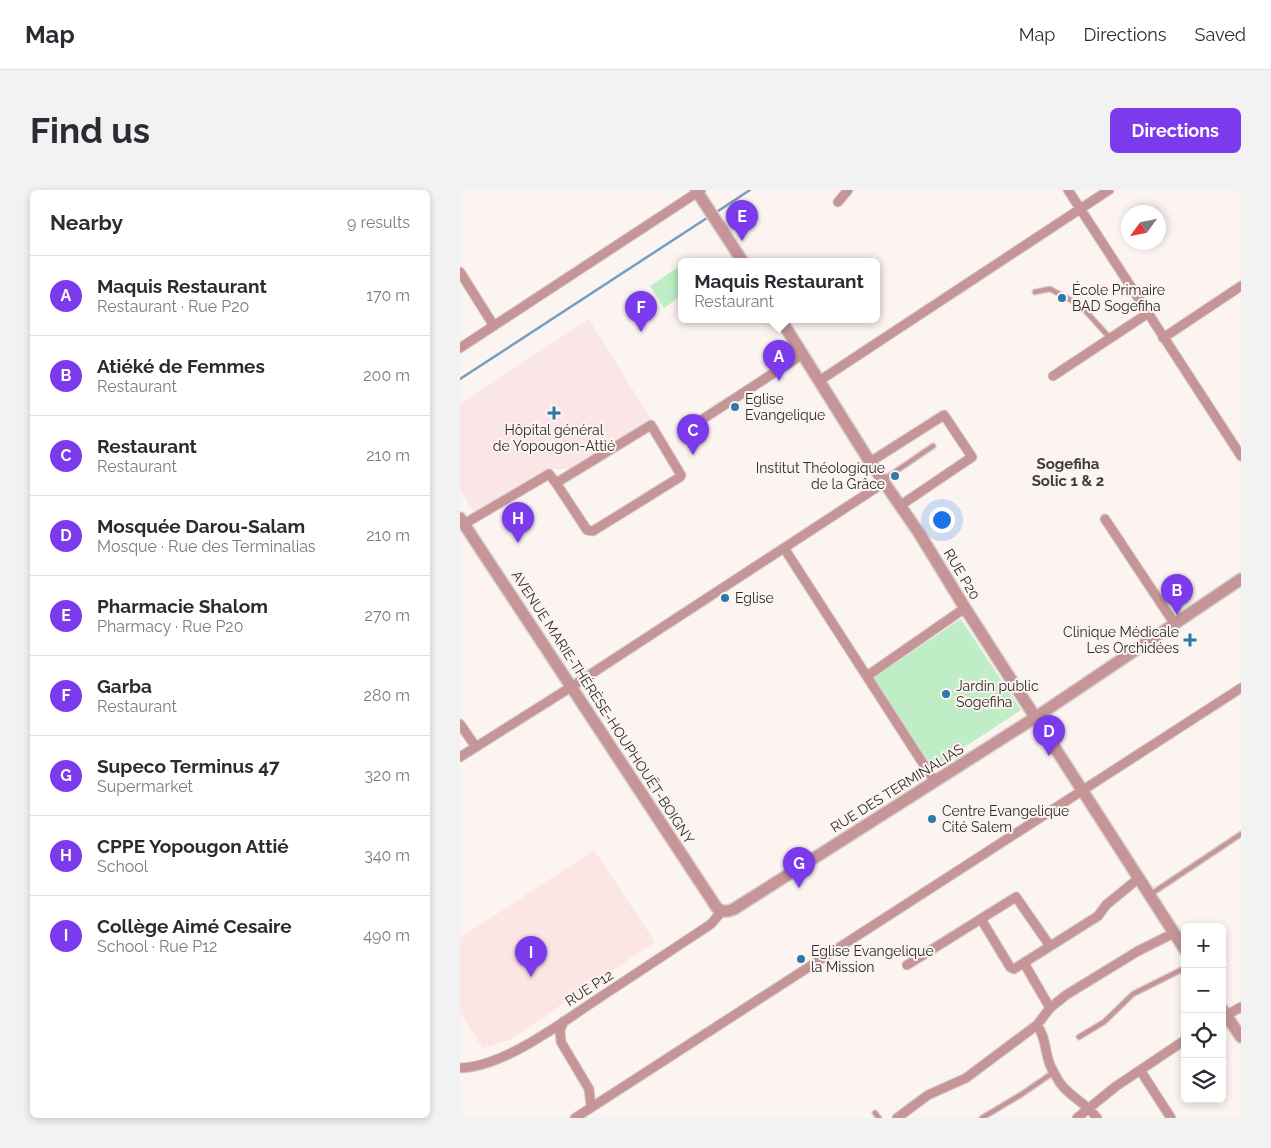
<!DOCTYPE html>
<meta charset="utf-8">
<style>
body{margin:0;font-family:Raleway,sans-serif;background:#f2f2f3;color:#2b2b33}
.controls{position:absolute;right:15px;bottom:15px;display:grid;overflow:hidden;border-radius:8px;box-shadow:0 2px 8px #0003}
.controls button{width:45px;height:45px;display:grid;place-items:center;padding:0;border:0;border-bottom:1px solid #e1e1e2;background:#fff;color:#2b2b33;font:25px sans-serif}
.compass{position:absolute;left:661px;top:15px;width:45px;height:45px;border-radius:50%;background:#fff;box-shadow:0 2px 8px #0003;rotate:237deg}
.you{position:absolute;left:481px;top:329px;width:18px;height:18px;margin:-12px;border:4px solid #fff;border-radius:50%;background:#1a73e8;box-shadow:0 0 0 8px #1a73e833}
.badge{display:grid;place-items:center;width:32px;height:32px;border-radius:50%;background:#7c3aed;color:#fff;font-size:16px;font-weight:700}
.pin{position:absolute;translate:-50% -41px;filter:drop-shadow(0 1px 2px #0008)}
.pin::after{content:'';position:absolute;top:26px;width:18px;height:15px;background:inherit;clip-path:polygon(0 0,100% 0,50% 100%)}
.popup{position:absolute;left:218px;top:68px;width:202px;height:65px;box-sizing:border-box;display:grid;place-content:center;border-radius:8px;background:#fff;filter:drop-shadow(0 1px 4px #0005);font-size:16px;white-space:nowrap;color:#7c7c81}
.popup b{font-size:19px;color:#2b2b33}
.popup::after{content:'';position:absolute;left:50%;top:100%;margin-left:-10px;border:10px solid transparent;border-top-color:#fff}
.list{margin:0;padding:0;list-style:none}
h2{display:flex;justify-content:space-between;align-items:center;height:65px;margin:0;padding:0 20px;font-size:21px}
h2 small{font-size:16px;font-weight:400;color:#7c7c81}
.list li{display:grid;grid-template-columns:32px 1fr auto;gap:15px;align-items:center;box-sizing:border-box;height:80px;padding:0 20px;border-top:1px solid #e1e1e2}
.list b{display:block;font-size:19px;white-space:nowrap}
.list p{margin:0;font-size:16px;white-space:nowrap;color:#7c7c81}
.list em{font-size:16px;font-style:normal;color:#7c7c81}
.icon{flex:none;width:28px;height:28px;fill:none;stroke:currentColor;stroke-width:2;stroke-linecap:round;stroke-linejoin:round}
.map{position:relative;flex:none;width:781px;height:928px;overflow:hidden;border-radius:8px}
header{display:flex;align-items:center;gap:30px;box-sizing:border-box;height:70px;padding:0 25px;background:#fff;border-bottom:1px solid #e1e1e2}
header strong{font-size:24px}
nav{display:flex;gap:28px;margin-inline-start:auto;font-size:18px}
.intro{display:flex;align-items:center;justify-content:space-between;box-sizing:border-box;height:120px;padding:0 30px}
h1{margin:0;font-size:35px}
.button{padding:12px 22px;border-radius:8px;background:#7c3aed;color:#fff;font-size:18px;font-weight:700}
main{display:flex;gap:30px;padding:0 30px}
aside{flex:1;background:#fff;border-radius:8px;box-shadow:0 2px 8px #0003}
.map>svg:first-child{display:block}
.education{fill:#fce6e4}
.medical{fill:#fbe6e7}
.green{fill:#bfedc6}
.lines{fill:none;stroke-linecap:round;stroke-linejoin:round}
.stream{stroke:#72a0c3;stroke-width:2.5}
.service-casing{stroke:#d7d0cc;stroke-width:7}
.minor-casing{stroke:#d7d0cc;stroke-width:11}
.tertiary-casing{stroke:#d7d0cc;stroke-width:14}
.service{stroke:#c59598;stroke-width:4.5}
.minor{stroke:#c59598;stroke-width:9}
.tertiary{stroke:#c59598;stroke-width:11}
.poi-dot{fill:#2b7aac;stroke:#fcf4f0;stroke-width:2}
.labels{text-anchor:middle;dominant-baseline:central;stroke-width:4;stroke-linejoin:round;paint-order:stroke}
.poi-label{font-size:14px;fill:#2e2b2a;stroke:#fcf4f0;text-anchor:start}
.street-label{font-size:14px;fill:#2e2b2a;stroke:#fcf4f0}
.neighbourhood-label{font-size:15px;font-weight:bold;fill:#413b38;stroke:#fcf4f0}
</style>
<header>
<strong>Map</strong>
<nav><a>Map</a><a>Directions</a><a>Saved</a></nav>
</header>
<div class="intro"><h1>Find us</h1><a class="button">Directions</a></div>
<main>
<aside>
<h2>Nearby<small>9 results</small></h2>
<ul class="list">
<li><span class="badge">A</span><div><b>Maquis Restaurant</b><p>Restaurant · Rue P20</p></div><em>170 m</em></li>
<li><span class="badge">B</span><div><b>Atiéké de Femmes</b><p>Restaurant</p></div><em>200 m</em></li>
<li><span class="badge">C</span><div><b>Restaurant</b><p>Restaurant</p></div><em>210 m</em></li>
<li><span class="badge">D</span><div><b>Mosquée Darou-Salam</b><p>Mosque · Rue des Terminalias</p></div><em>210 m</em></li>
<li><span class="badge">E</span><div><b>Pharmacie Shalom</b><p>Pharmacy · Rue P20</p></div><em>270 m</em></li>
<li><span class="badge">F</span><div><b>Garba</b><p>Restaurant</p></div><em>280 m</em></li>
<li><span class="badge">G</span><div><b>Supeco Terminus 47</b><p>Supermarket</p></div><em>320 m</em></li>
<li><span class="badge">H</span><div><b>CPPE Yopougon Attié</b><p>School</p></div><em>340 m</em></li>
<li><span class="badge">I</span><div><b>Collège Aimé Cesaire</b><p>School · Rue P12</p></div><em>490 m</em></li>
</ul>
</aside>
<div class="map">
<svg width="781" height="928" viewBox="0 0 781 928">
<rect width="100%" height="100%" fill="#fcf4f0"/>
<path class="education" d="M134,660L195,752L49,850L23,859L0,822V748Z"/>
<path class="medical" d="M129,129L193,232L114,287L106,279H94L83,281L15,323L0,299V214Z"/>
<path class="green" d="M221,75V106L204,118L190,96Z
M501,429L561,520L471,579L411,489Z"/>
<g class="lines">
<path class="stream" d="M255,23L290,0
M0,189L250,26"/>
<defs>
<path id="service" d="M575,102L590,99L620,115L650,148
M423,290L473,256
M691,704L781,644
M619,847L644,832L673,804L725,778
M415,923L419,928
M522,928L562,904L594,882"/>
<path id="minor" d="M608,0L781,266
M378,12L388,0
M0,82L34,136
M703,148L781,96
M0,158L241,0
M593,186L687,124
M359,191L649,0
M229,238L343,164
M410,272L484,225L512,267L441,315
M645,329L714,433
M4,334L89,284L96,293L127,340L133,341L220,287L221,285L191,235L96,293
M324,358L475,592
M407,486L505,418
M0,534L16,557
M0,567L111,497L425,292
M521,729L550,777L554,779L638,726L646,715L679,688
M564,773L590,818
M447,775L556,707L590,756
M762,828L781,817
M104,831L100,840L101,852L129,899L131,917
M577,835C586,848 584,857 589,872C591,879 596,886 600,893C609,906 626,913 637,928
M0,878C43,877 100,834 136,810C171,787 206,764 242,740L251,734L262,721
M680,880L711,928
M115,928L781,498
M437,928L468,905L506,888L518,879L577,835L590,818L606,805L678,761L714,743
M617,928L655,897L725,850"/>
<path id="tertiary" d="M236,0L283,72
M321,130L410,272L459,343L505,418L725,760
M0,328L257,718C263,722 267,722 274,719L576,527L781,389
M762,819L781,847"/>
</defs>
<use href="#service" class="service-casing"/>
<use href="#minor" class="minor-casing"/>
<use href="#tertiary" class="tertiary-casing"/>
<use href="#service" class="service"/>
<use href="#minor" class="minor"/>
<use href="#tertiary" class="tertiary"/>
</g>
<g class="poi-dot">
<circle cx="602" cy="108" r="5"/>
<circle cx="275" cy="217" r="5"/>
<path d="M91.5 215.5h5v5h5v5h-5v5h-5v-5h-5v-5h5z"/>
<circle cx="435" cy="286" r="5"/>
<circle cx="265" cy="408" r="5"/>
<path d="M727.5 442.5h5v5h5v5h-5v5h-5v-5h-5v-5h5z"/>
<circle cx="486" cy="504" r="5"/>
<circle cx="472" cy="629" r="5"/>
<circle cx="341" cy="769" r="5"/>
</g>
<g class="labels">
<g class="poi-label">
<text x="612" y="100">École Primaire<tspan x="612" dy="16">BAD Sogefiha</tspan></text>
<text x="285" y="209">Eglise<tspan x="285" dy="16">Evangelique</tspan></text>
<text x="94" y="240" text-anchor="middle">Hôpital général<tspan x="94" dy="16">de Yopougon-Attié</tspan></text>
<text x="425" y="278" text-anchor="end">Institut Théologique<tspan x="425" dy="16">de la Grâce</tspan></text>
<text x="275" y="408">Eglise</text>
<text x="719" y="442" text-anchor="end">Clinique Médicale<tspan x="719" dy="16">Les Orchidées</tspan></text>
<text x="496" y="496">Jardin public<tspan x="496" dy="16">Sogefiha</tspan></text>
<text x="482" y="621">Centre Evangelique<tspan x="482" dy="16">Cité Salem</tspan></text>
<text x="351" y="761">Eglise Evangelique<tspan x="351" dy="16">la Mission</tspan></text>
</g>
<g class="street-label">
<text transform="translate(502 384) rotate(59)">RUE P20</text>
<text transform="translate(143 517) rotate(57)">AVENUE MARIE-THÉRÈSE-HOUPHOUËT-BOIGNY</text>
<text transform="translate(437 598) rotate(-32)">RUE DES TERMINALIAS</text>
<text transform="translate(129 798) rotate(-33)">RUE P12</text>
</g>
<g class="neighbourhood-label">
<text x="608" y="274">Sogefiha<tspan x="608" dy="17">Solic 1 &amp; 2</tspan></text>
</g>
</g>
</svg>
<div class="controls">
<button>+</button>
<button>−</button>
<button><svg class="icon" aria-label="locate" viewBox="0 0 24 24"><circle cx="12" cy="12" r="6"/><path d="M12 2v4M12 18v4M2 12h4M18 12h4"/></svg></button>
<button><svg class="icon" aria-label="layers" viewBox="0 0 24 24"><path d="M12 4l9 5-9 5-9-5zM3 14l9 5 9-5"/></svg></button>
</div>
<svg class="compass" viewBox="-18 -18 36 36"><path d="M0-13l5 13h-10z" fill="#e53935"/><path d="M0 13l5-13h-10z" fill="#7c7c81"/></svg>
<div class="you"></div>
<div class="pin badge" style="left:319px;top:191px">A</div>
<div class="popup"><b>Maquis Restaurant</b>Restaurant</div>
<div class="pin badge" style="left:717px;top:425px">B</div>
<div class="pin badge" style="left:233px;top:265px">C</div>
<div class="pin badge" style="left:589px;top:566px">D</div>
<div class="pin badge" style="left:282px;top:51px">E</div>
<div class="pin badge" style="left:181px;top:142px">F</div>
<div class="pin badge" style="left:339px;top:698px">G</div>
<div class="pin badge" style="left:58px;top:353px">H</div>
<div class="pin badge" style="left:71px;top:787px">I</div>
</div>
</main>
